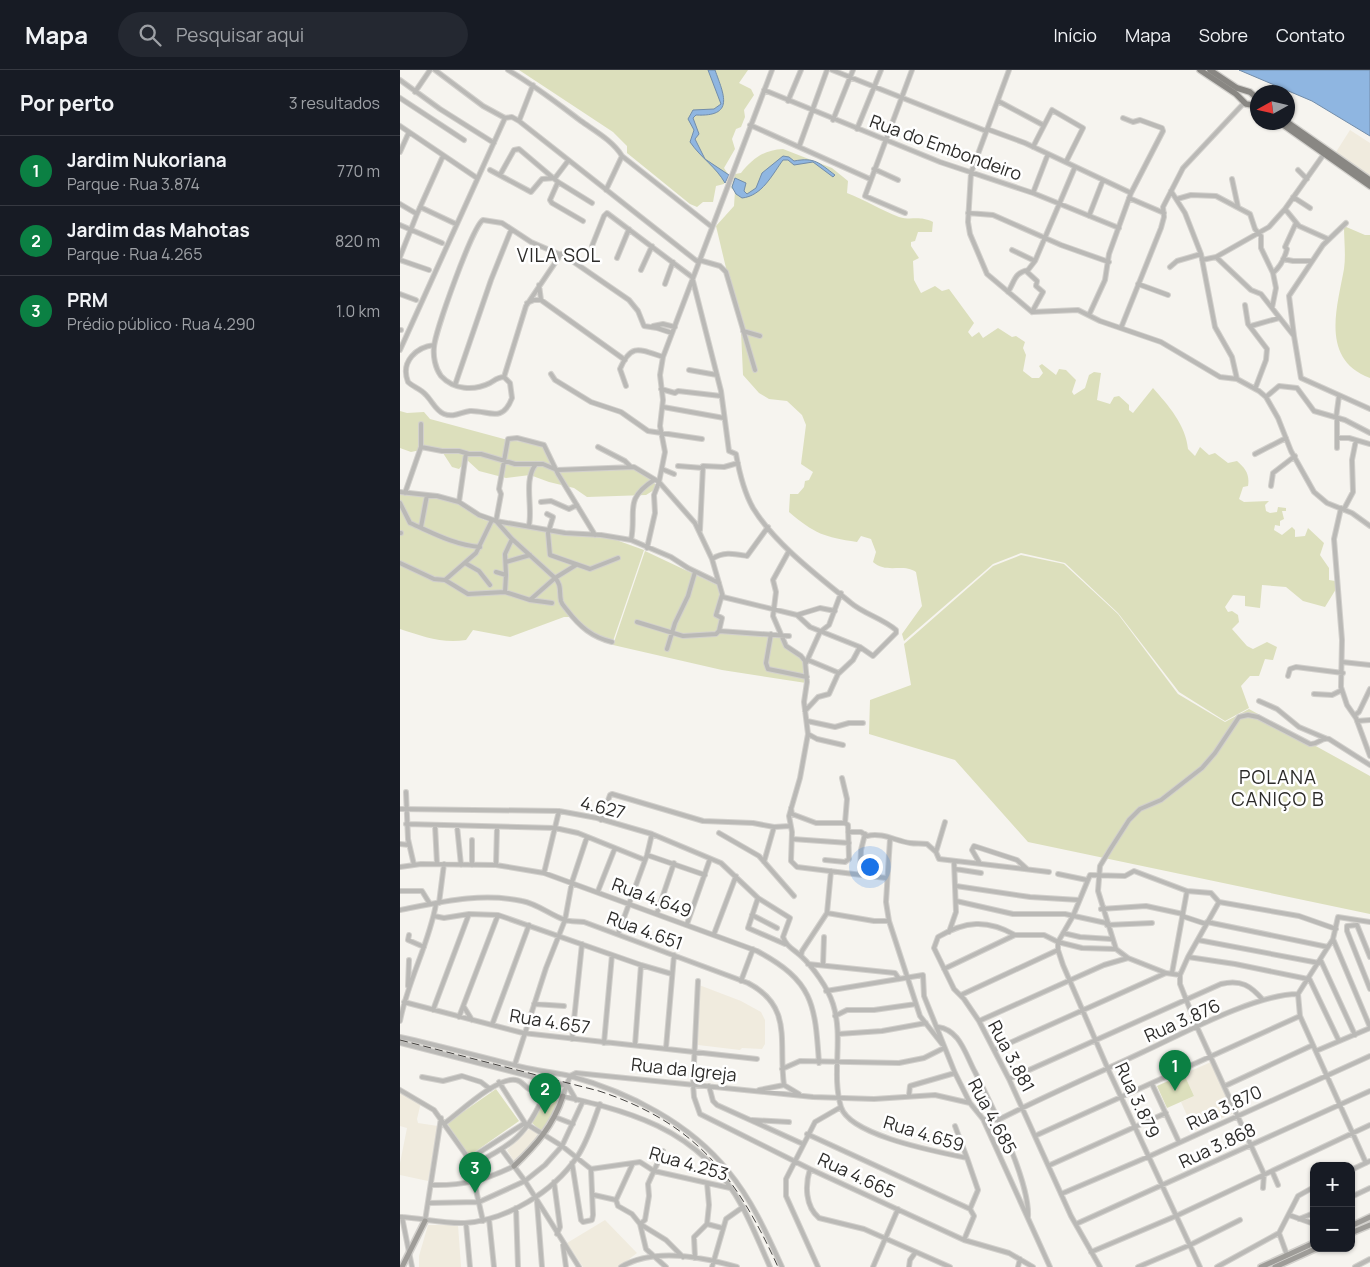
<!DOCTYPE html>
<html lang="pt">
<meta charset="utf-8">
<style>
body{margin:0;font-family:Manrope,sans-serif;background:#242831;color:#f1f3f6}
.controls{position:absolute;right:15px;bottom:15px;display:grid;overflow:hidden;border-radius:10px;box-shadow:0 1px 4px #0004}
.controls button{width:45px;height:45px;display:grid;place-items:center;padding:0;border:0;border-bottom:1px solid #363941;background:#171b24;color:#f1f3f6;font:25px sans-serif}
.compass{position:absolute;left:850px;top:15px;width:45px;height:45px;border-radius:50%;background:#171b24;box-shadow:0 1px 4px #0004;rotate:262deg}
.you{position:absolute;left:469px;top:796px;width:18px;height:18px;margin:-12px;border:4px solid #fff;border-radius:50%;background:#1a73e8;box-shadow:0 0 0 8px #1a73e833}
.badge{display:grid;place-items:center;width:32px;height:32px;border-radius:50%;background:#0b8043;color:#fff;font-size:16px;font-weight:700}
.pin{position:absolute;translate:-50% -41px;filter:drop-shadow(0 1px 2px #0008)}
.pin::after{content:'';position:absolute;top:26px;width:18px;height:15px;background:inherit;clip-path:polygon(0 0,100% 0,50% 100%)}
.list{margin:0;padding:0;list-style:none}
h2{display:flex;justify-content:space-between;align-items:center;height:65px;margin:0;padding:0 20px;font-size:21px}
h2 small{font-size:16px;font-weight:400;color:#9ea1a6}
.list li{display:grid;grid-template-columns:32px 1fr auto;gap:15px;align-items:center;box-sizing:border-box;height:70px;padding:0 20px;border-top:1px solid #363941}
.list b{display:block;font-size:19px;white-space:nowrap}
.list p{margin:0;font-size:16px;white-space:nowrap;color:#9ea1a6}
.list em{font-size:16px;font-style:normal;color:#9ea1a6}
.icon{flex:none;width:28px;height:28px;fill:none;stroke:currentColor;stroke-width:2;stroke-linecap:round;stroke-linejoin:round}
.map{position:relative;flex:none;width:970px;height:1197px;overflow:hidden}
header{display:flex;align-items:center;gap:30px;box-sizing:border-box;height:70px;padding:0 25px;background:#171b24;border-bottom:1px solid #363941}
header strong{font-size:24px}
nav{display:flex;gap:28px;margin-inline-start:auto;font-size:18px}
.search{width:350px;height:45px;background:#242831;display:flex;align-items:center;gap:12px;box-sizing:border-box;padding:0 18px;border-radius:28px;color:#9ea1a6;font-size:19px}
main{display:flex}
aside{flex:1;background:#171b24}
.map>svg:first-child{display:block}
.built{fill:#f0ebde}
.green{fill:#dcdfbc}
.water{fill:#8fb6e1;stroke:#728daa}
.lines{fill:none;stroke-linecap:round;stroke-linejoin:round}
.street-casing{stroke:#d2d0cc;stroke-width:6}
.secondary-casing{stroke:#d2d0cc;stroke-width:8}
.primary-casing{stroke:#d2d0cc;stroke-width:8}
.street{stroke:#bab9b6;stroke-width:4}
.secondary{stroke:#9e9c98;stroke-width:5}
.primary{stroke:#898783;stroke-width:5.5}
.rail{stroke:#43413f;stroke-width:1;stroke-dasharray:8 4;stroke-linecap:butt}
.labels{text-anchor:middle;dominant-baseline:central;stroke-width:5;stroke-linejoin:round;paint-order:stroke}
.street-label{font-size:18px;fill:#2d2c2a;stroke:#fff}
.neighbourhood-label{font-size:19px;letter-spacing:1px;fill:#2d2c2a;stroke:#fff}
</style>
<header>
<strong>Mapa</strong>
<div class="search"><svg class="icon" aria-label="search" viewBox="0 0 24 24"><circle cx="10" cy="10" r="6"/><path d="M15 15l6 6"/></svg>Pesquisar aqui</div>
<nav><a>Início</a><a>Mapa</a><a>Sobre</a><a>Contato</a></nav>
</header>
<main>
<aside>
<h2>Por perto<small>3 resultados</small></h2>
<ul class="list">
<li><span class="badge">1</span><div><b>Jardim Nukoriana</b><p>Parque · Rua 3.874</p></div><em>770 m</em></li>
<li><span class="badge">2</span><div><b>Jardim das Mahotas</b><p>Parque · Rua 4.265</p></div><em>820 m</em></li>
<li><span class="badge">3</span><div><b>PRM</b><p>Prédio público · Rua 4.290</p></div><em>1.0 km</em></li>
</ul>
</aside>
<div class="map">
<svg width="970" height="1197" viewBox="0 0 970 1197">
<rect width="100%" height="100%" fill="#f6f4ef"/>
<path class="built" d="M950,60L970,73V106L936,82Z
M299,915L341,931L361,942L365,950V974L362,979L342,978L340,980L298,975Z
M811,992L833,1043L794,1061L781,1032L794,1026L784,1004Z
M0,1022L21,1032L17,1049L18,1053L38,1056L28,1111L0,1105V1093L7,1058L0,1056Z
M129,1059L140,1065L129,1080L114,1091L107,1080Z
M205,1150L237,1183L219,1197H183L167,1173Z
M28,1155H58L61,1197H19V1186Z"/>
<path class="green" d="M119,0H348L339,13L351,19L354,25L344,40L345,47L341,57L336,59L332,69L335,79L324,98L328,104L324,114L316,116L313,132H303L297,137L290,134L227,83V76L213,62Z
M383,79L432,98L448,111L447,123C465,130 481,140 499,147C512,151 518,145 533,152L532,162H518L515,171L511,172V176L519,188L513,191L514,210L521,223L535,216L542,221L549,219L574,253L568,262L572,267L579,262L583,268L598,258L612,267L616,266L625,272L623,278L626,285L623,301L632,308H639L643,303L639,296L642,294L656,305L659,299L666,300L676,310L672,322L674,325L685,318L689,305L694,302L701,303L697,330L710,334L714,327L719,326L729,335V340L733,343L753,318C768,335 786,355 788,379L795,386L800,377L809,385L815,383L828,393L837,391C845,398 850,404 848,416L843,417L839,429L844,432L869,431L865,435L866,441L870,443L877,442L878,437L886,438V441H882L884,449L880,451V456L875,455L874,460L882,465L892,457L895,460V467L905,466L908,458L924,473L920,485L929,498V510L935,511L936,519L925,537L903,531L886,517L862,515L860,538L845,536V526L833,525L825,537L828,542L832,541L838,545L839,552L832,559L847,576L853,579L867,572L877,577L873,590L865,589L859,606H850L841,616L849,638L825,651L779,622L718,543L665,493L621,483L593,494L504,571L502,564L522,536L516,502C503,493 486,504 473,492L476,482L471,469L461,466L457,472C424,467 415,464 389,442L390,424H398L404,417L405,411L409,410L413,402L401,394L406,355L402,345L387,331L369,329L359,323L343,305L341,261L316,156L334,136L335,121L331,118L335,104L341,103C353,88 364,80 383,79Z
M944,156L965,165H970V308C920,289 937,238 944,199C946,185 944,170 944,156Z
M0,341L7,343L24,342L30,349L104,369L142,375L155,401H206L234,398L252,409L256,416L254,420L246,425L187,427L174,418L149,412L130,405L106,408L79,401L67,390L59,399L52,397L43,383L25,379L11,382L0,378Z
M0,423L35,427L58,433L84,450L205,466L244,480L212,574L202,571L170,547H164L110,567L73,560L66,570C42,574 22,566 0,559Z
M245,481L317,515L321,526L316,544L321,549L319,561L380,565L384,573L403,588L406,613L322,600L213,575Z
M621,485L664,494L718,544L778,624L825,652L849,639L970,706V844L628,772L555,690L469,664L470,630L511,615L504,574L593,496Z
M784,1004L794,1026L767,1038L757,1016Z
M96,1019L119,1051L69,1086L47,1053Z
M147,1026L156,1029L158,1032L152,1047L142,1062L132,1053L144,1028Z"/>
<path class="water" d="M308,0H315C324,25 335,47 296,45L293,48L299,64L295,69L305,89L329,105L325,113C316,97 301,88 290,72L294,60L288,49L293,40L314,39L321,34Z
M839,0H970V66L912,31Z
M383,86L389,87L394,91C415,87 419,93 435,105L433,107L413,92L394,95L388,90H383C372,105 362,126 342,128L336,124L332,117L335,108L346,113L344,121L347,124L356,118L362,103Z"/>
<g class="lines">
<defs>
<path id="street" d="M35,0L83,36L105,48
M108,0C134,15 157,33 181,51C195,61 213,71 222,86L312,157
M432,0L586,61
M609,0L571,103L568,152L570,164L587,204L632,242L678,240L700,251L761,272L820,307L837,309L859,321L866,327L878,348L891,381L914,422L927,433L952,443L970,456
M0,10L40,39L94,73
M364,20L540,92L633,123L719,158
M15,22L30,0
M0,28L64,70
M388,31L401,0
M598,31L643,55
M105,48L112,47L119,51L298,192
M433,50L453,0
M119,51L133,15
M350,55L470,109
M0,56L77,108
M457,59L481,0
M587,59L625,73L731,123
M399,77L427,0
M633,77L652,40L683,58L666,92
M0,82L9,62
M474,99L498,110
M90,100L131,122L142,109L155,108
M898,100L907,109
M100,105L114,80L119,79L158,112L150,130L152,133L183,151
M155,108L168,91
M832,109L838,137
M158,112L192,133
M206,120L222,86
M771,121L785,143L801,184L815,257L832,287L837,309
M633,123L648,84
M893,127L910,138
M729,128L764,143
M777,129L791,125L816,126L850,144L855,159L861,166V178L873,203L876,218L872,238
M0,134L17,144L0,187
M20,137L56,154
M885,139L899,156L928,169
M505,143L465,126L512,0
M568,143L593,145L661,175L709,192
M17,144L43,86
M689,146L703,110
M0,155L42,173
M612,180L635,191L675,97
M816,187L851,220L861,224L894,266L901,308L970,339
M217,188L229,159
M883,189L893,191H912
M0,190L29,200
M299,190L320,196L326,202L355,300
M802,190L816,187L869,157L885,139L924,84
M770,197L777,191L801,184
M241,200L252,176
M626,201L637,211L636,216L643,222L632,242
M873,203C880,197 885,187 887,179L885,177L896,153
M265,214L273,192
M738,214L768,225
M139,215L141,230
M608,222C615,211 614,203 628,200L635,191
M0,224L16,230
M127,233L134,230H141L225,290
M845,235L848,254L867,279L866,290L855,319
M689,245L705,210L709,184L731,123L763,61L762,58L740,50L733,52L723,48
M253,256L263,254L275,257
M851,256L879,248
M721,258L761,158L764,147L763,137L783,98L844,33
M0,260H1
M343,261L360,266
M894,266L889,226L923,175L946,153
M34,275C17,277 0,291 8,312C13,317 21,319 26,325C32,331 36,341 44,344C54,348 61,342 70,341C88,340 102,354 112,328L110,313L104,307
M0,280L105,48
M289,300L317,305
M151,304L155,310L191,332L221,342L248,361L302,369
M104,307C98,307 95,310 90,313C74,321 54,320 41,306C35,298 33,286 34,277C35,262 73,155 83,150L102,153L131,172L168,188L229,230L238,241L244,256L257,258L272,263
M104,307L126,236L161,184
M55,315L91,210L111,160
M226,316L220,299C231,273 239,279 263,287
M261,319L275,323L278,321L321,326
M866,327L879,316L897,318L914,341L945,350L970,363
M263,337L324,348
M936,348L939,326
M937,368H949L970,374
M21,377L42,381H59L69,384H81L115,394H143L157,400L234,397L259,412L295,453L312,489L323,527L397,545L410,557L460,577L473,586L496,563V560C482,548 464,544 451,533C418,506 375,474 353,438C344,422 339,401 336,384L329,381L321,321L292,207L207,143L204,146L192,176
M198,377L225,391L230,396
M937,378V348
M855,384L886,368
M278,396L303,398
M262,399L274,404
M871,416L873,403L895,386
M0,422L37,426L59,432L79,445L96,451L165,463L201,465L231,470L271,487L288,498L319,513
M5,423L21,377V354
M59,432L66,383
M141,432L151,431L169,439L177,435
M0,433L10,453C33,463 54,475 80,477
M941,438L934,469L942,570L941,617L947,635L956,648L970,686
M944,439L953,422L952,390L956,370
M147,444L153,447L148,463L150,485L190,499L218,488
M129,455C133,437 123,410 136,394
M21,457L27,425
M300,460L303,396L324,397L338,393
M0,463H1
M231,470C237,441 223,430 254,410
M247,478L255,443L254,425L259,412L265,382L260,356L263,330L260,305L263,287L372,0
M389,481L373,510L376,522L373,546L386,576L401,586L405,591L407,612L404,632L408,664L400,708L389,746L392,762L391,791L397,797L486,808
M312,489C324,481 335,484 347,486L368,457
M106,492L130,485
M0,493L34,509L45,510L68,524L105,522L130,530L152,533
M65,493L79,501L90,515
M176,495L155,508C162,515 159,522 161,531C162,535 165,537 167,540C180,557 192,567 212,572
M96,502L106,505L105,522
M106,505L105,484L112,469
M45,510L76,483L92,450
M130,530L155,508L112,469L96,451L101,424L99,419L108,369L117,368L144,375L158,404L195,465
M397,545L420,538L435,541
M237,552L283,566L316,564L319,561L389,566
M319,561L322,548L316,545L322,525
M371,564L366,593L368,599L407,607
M267,579L275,553L288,526L295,502
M408,590L439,603
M942,592L970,595
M406,593L420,562L429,555L441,523
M888,606L890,599L896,597L943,603
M914,624L932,625L942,620
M859,631L877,639L899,657L925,668
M405,641L418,627L429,624L438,604L453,590L460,577
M955,645L959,642L970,619
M407,651L435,657L449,653H463
M957,651L970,650
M408,664L417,669L443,675
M6,722L8,769L14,795
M391,738L392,744L416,753H445
M0,739L159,741L197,748L252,764L321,793L358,828L390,848L383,867C386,876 393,879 401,886C413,897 428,918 433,934C444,968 431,1003 441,1037
M201,750L210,725L212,724L303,751L353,753L374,757L390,756
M545,752L536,782L539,789L649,802
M6,754L155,758L178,763L245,790
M35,755L37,794
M57,756L61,795
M448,762H461L467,766C482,762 496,771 510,773C516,774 521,773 527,774L536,782
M319,763L359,786L394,826
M392,769L449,773
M490,769L486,832L489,851L520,946L542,974
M0,774L9,775
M247,785L305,805
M425,790L445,792L449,789L448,755L445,753L447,729L442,708
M364,792L374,757
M579,792L572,780L574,776L617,790L627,799
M72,795V770
M96,795L97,757
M0,797L21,794L96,795L144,803L357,881C413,911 415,933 419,993
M555,799L581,803
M144,803L159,741
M460,804L461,780L465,764
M658,804L687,810
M556,816L630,827L679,830
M0,821H22L30,834
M198,821L215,778
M358,828L348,858L385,874
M556,831L613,844H665L706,853
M819,832L788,887L780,905V914L797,957L864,1104
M39,833L44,794
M701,839L746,836L783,844
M0,840C41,832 81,822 122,831C138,834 150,845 165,850C170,852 178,851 184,852L348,913C394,937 378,973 384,1015
M257,843L274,793
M427,843L474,851H489
M352,845L377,858
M34,846L44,848L69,844L98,845L241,895L272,904
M782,846L806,854
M807,852L928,877
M287,854L310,789
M707,855L752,853
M957,855L947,856V861L970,919
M957,855L970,887
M549,862L556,842L554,791
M663,863L680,867L711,869
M218,864L247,785L252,764
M314,864L336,806
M9,865L8,870L24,877
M615,865C587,849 565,851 538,867L534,878L554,919L564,929L579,951L609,1009L671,1146L700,1197
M933,869L970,957
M798,870L919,893
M401,886L402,881L427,843L431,801
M788,887L835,894L908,909
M921,891L955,965
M408,894L495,903L499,909
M423,895L424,867
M544,899L615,865H644L658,872L682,878L716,879
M766,903L728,888L716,879L698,821L700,796L711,778L729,750L740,739L761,730L802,698L815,683L839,647L848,645L858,647L910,674C918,675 921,667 929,669L970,695
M772,903L787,821
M909,908L939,971
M298,911L293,1014L294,1027L300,1044L410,1099L564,1170L609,1183L633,1197
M341,911L353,879
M8,916L9,890
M426,921L523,905L524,926L555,1003L570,1033L583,1049L650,1197
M561,925L658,880
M4,932L123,963L357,989
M134,934L164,936
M64,937L72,950
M33,940L69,844
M435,946L447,940H474L516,934
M59,947L98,845
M0,951C8,910 29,874 36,834
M579,951L704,895L728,888
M92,955L129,855
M538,957C546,958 551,961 557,968C565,978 569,991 575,1002C592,1036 630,1111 628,1147
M438,964L482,961L526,953
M0,967C41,976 81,987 122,997C138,1001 155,1002 170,1006C228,1022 290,1053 328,1101C352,1130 367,1164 382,1197
M172,969L182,874
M0,973L168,1016L176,1030
M204,973L212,885
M235,975L241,895
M266,978L274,885
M594,980L766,903L780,905
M916,981L970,958
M115,994L146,898L165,850L172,812L187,767
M382,999L400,991L499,993L524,988L544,978
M22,1007L43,1011L62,1006L81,1012L90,1019
M609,1009L821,914C841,909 851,916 863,930
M99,1012L125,1053L162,1076L191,1099L240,1092L254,1101L330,1118
M752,1014L779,1072
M384,1015L399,1024
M309,1016L313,1031L317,1035L403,1074
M825,1016L913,975
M0,1020L34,1040L69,1089L83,1151
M359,1020L384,1015
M509,1025L510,1016L555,1003
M163,1026L170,1006L176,1003L413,1027L474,1029L535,1025L570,1033
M155,1047L173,1054
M583,1049L598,1050C645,1026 694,1005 743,982C782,964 856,924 898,924
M352,1050L389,1052
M45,1053C60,1042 98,1006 116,1010C122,1011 124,1016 129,1019C216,1038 297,1051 343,1138C353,1157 361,1177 370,1197
M555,1056L567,1088
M407,1064L570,1139
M637,1065L900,946
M102,1080L125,1111L179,1197
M263,1081L248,1114L249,1126L245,1150L240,1154L246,1179L266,1197
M69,1089L125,1053
M172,1093L181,1150L183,1152L192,1150L193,1145L191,1099
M966,1093L900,946L898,924L933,869L938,847L970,852
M72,1095C111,1076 128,1065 145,1022
M650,1095L766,1043
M410,1099C405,1115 405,1136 419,1148L464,1159L550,1197
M951,1100L970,1091
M872,1101L878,1115
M154,1112L160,1157L157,1164
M31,1115C62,1116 86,1110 114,1096
M863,1118L864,1104
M661,1124L750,1086L970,986
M194,1125L216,1130
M951,1127L970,1118
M216,1130L218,1136L232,1144L240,1154L266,1170L283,1187
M216,1130L233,1093
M137,1132L142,1197
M29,1133L79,1132L125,1111L145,1095L162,1076L183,1031
M116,1138L118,1197
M889,1145L914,1154
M0,1147C22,1148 43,1154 65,1153C107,1150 153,1122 177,1087C188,1071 193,1052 200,1034
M2,1147L12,1197
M89,1149L94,1197
M899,1149L914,1143
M25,1151L41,1048
M66,1153L70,1197
M307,1154L322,1158
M676,1154L970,1021
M879,1163L887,1185
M564,1170L574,1146L570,1139
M163,1175L166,1197
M691,1182L776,1146L970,1055
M295,1188L294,1167L307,1154L309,1135L307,1113
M221,1197C254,1177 303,1187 337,1197
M312,1197L326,1149L343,1137
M418,1197L386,1126V1109L415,1052L441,1037C450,1066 539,1082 567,1088L578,1120L570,1139
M473,1197L498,1139
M509,1197L510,1190L515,1183
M618,1197L620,1189
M738,1197L790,1175L840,1150
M800,1197L708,999L663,895L658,880V872L673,846L690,805L725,806L734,801L787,821L811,823L819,832L899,846L936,859
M817,1197L879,1163L898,1126L914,1117
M955,1197L970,1189"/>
<path id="secondary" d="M114,1096C136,1075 153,1056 163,1026
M951,1156L970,1147
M951,1163L970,1155
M2,1197L25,1151
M861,1197L914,1173
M875,1197L917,1178"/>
<path id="primary" d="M800,0L836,24L846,34L858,36
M810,0L837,18L850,22L858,29
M879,52L970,116
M887,52L970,110"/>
</defs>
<use href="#street" class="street-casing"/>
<use href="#secondary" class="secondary-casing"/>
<use href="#primary" class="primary-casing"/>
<use href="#street" class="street"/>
<use href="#secondary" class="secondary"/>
<use href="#primary" class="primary"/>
<path class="rail" d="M0,970L199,1021C296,1053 337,1107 378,1197"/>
</g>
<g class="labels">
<g class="street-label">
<text transform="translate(546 77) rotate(20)">Rua do Embondeiro</text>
<text transform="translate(203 737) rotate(14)">4.627</text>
<text transform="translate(252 827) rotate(20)">Rua 4.649</text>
<text transform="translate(245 860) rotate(20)">Rua 4.651</text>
<text transform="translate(782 950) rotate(-24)">Rua 3.876</text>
<text transform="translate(150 951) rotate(9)">Rua 4.657</text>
<text transform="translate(612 986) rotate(62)">Rua 3.881</text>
<text transform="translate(284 999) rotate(6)">Rua da Igreja</text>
<text transform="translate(738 1030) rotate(65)">Rua 3.879</text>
<text transform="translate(824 1037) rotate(-25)">Rua 3.870</text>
<text transform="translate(593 1046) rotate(62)">Rua 4.685</text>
<text transform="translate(524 1063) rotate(17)">Rua 4.659</text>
<text transform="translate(817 1075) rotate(-25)">Rua 3.868</text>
<text transform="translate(289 1093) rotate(16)">Rua 4.253</text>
<text transform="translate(457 1105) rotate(25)">Rua 4.665</text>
</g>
<g class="neighbourhood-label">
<text x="159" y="185">VILA SOL</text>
<text x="878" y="707">POLANA<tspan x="878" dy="22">CANIÇO B</tspan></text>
</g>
</g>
</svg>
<div class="controls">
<button>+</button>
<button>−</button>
</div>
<svg class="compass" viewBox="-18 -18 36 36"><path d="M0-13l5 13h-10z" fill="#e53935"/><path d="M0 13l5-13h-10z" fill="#9ea1a6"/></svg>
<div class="you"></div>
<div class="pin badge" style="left:775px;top:1021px">1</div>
<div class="pin badge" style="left:145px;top:1044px">2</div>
<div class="pin badge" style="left:75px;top:1123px">3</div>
</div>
</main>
